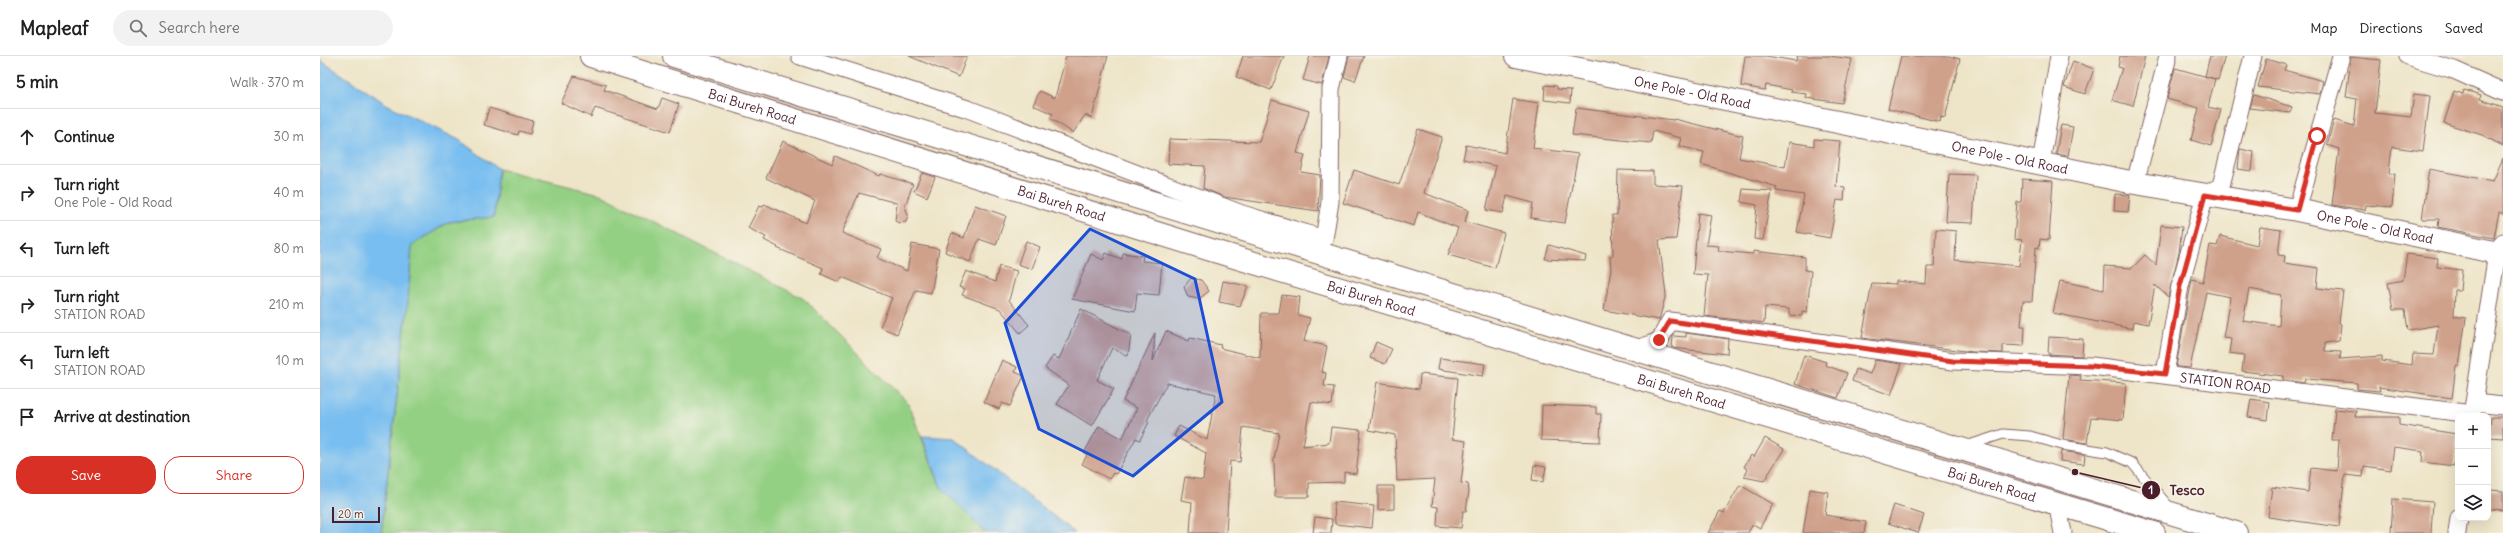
<!DOCTYPE html>
<meta charset="utf-8">
<style>
body{margin:0;font-family:Delius,sans-serif;background:#f2f2f2;color:#202124}
.controls{position:absolute;right:12px;bottom:12px;display:grid;overflow:hidden;border-radius:8px;box-shadow:0 4px 16px #0002}
.controls button{width:36px;height:36px;display:grid;place-items:center;padding:0;border:0;border-bottom:1px solid #e0e0e0;background:#fff;color:#202124;font:20px sans-serif}
.scale{position:absolute;left:12px;bottom:10px;width:48px;box-sizing:border-box;padding-left:4px;border:2px solid #4a1f2b;border-top:0;font-size:11px;line-height:14px;white-space:nowrap;color:#4a1f2b;-webkit-text-stroke:3px #f7f3e8;paint-order:stroke}
.stop{position:absolute;width:12px;height:12px;margin:-9px;border:3px solid #d93025;border-radius:50%;background:#fff}
.stop.end{background:#d93025;border-color:#fff;box-shadow:0 1px 4px #0008}
.list{margin:0;padding:0;list-style:none}
h2{display:flex;justify-content:space-between;align-items:center;height:52px;margin:0;padding:0 16px;font-size:17px}
h2 small{font-size:13px;font-weight:400;color:#757577}
.list li{display:grid;grid-template-columns:26px 1fr auto;gap:12px;align-items:center;box-sizing:border-box;height:56px;padding:0 16px;border-top:1px solid #e0e0e0}
.list b{display:block;font-size:15px;white-space:nowrap}
.list p{margin:0;font-size:13px;white-space:nowrap;color:#757577}
.list em{font-size:13px;font-style:normal;color:#757577}
.actions{display:flex;gap:8px;padding:12px 16px}
.actions a{flex:1;padding:9px 0;border:1px solid #d93025;border-radius:16px;text-align:center;font-size:14px;color:#d93025}
.actions .main{background:#d93025;color:#fff}
.icon{flex:none;width:22px;height:22px;fill:none;stroke:currentColor;stroke-width:2;stroke-linecap:round;stroke-linejoin:round}
.map{position:relative;flex:none;width:2183px;height:477px;overflow:hidden}
header{display:flex;align-items:center;gap:24px;box-sizing:border-box;height:56px;padding:0 20px;background:#fff;border-bottom:1px solid #e0e0e0}
header strong{font-size:19px}
nav{display:flex;gap:22px;margin-inline-start:auto;font-size:14px}
.search{width:280px;height:36px;background:#f2f2f2;display:flex;align-items:center;gap:10px;box-sizing:border-box;padding:0 14px;border-radius:22px;color:#757577;font-size:15px}
main{display:flex}
aside{flex:1;background:#fff}
.map>svg:first-child{display:block}
.green{fill:#94d084;stroke:#6f7858}
.water{fill:#78bef0;stroke:#616e8e}
.building{fill:#cfa08a;fill-rule:evenodd}
.lines{fill:none;stroke-linecap:round;stroke-linejoin:round}
.lane-casing{stroke:#836462;stroke-width:11}
.street-casing{stroke:#836462;stroke-width:19}
.secondary-casing{stroke:#836462;stroke-width:24}
.highway-casing{stroke:#836462;stroke-width:24}
.lane{stroke:#fff;stroke-width:9}
.street{stroke:#fff;stroke-width:17}
.secondary{stroke:#fff;stroke-width:22}
.highway{stroke:#fff;stroke-width:22}
.route{stroke:#d93025;stroke-width:5}
.marked{fill:#1d4ed8;fill-opacity:0.2;stroke:#1d4ed8;stroke-width:3;stroke-linejoin:round}
.labels{text-anchor:middle;dominant-baseline:central;stroke-width:3;stroke-linejoin:round;paint-order:stroke}
.street-label{font-size:13px;fill:#4a1f2b;stroke:#f7f3e8}
.leader{fill:none;stroke:#4a1f2b;stroke-width:1.5}
.callout-dot{fill:#4a1f2b;stroke:#f7f3e8;stroke-width:1.5}
.mark-label{font-size:12px;text-anchor:middle;font-weight:bold;fill:#fff}
.callout-label{font-size:14px;text-anchor:middle;font-weight:bold;fill:#4a1f2b;stroke:#f7f3e8;stroke-width:3;stroke-linejoin:round;paint-order:stroke}
</style>
<header>
<strong>Mapleaf</strong>
<div class="search"><svg class="icon" aria-label="search" viewBox="0 0 24 24"><circle cx="10" cy="10" r="6"/><path d="M15 15l6 6"/></svg>Search here</div>
<nav><a>Map</a><a>Directions</a><a>Saved</a></nav>
</header>
<main>
<aside>
<h2>5 min<small>Walk · 370 m</small></h2>
<ul class="list">
<li><svg class="icon" aria-label="ahead" viewBox="0 0 24 24"><path d="M12 20V5M6 11l6-6 6 6"/></svg><div><b>Continue</b></div><em>30 m</em></li>
<li><svg class="icon" aria-label="right" viewBox="0 0 24 24"><path d="M7 20v-9h11M14 6l5 5-5 5"/></svg><div><b>Turn right</b><p>One Pole - Old Road</p></div><em>40 m</em></li>
<li><svg class="icon" aria-label="left" viewBox="0 0 24 24"><path d="M17 20v-9H6M10 6l-5 5 5 5"/></svg><div><b>Turn left</b></div><em>80 m</em></li>
<li><svg class="icon" aria-label="right" viewBox="0 0 24 24"><path d="M7 20v-9h11M14 6l5 5-5 5"/></svg><div><b>Turn right</b><p>STATION ROAD</p></div><em>210 m</em></li>
<li><svg class="icon" aria-label="left" viewBox="0 0 24 24"><path d="M17 20v-9H6M10 6l-5 5 5 5"/></svg><div><b>Turn left</b><p>STATION ROAD</p></div><em>10 m</em></li>
<li><svg class="icon" aria-label="arrive" viewBox="0 0 24 24"><path d="M6 21V4h12l-3 4 3 4H6"/></svg><div><b>Arrive at destination</b></div></li>
</ul>
<div class="actions"><a class="main">Save</a><a>Share</a></div>
</aside>
<div class="map">
<svg width="2183" height="477" viewBox="0 0 2183 477">
<rect width="100%" height="100%" fill="#f7f3e8"/>
<filter id="ink" filterUnits="userSpaceOnUse"><feTurbulence type="fractalNoise" baseFrequency=".025" numOctaves="2"/><feDisplacementMap in="SourceGraphic" scale="8" xChannelSelector="R" yChannelSelector="G"/><feConvolveMatrix kernelMatrix="1 2 1 2 8 2 1 2 1" color-interpolation-filters="sRGB"/></filter>
<filter id="wash" filterUnits="userSpaceOnUse"><feTurbulence type="fractalNoise" baseFrequency=".012" numOctaves="4" result="noise"/><feDisplacementMap in="SourceGraphic" scale="16" xChannelSelector="R" yChannelSelector="G"/><feGaussianBlur stdDeviation="0.9" result="paint"/><feColorMatrix in="noise" values="0 0 0 0 0 0 0 0 0 0 0 0 0 0 0 0 0 1.4 0 .05"/><feComposite in="paint" operator="in"/></filter>
<g filter="url(#wash)">
<rect width="100%" height="100%" fill="#eee5c8"/>
<path class="green" d="M179,113L280,138L484,243L588,347L621,432L666,477H61L88,245L92,189L129,166L174,161Z"/>
<path class="water" d="M0,4L66,48L139,84L179,113L174,161L129,166L92,189L88,245L61,477H0Z
M602,380L634,382L755,477H666L621,432Z"/>
<g id="blocks">
<path class="building" d="M589,0H647L639,21Z
M746,0H788L772,62L765,59L753,77L730,62L733,58L713,49L720,35L735,42Z
M923,0H964L951,34L916,21Z
M990,0H1009L1002,29L983,24Z
M1029,0H1044L1035,25L1024,21Z
M1425,0H1446L1476,5L1477,0H1509L1532,3L1522,47L1486,42L1487,38L1471,36L1472,34L1446,29L1445,34L1421,30Z
M1581,0H1629L1640,3L1625,62L1621,61L1620,66L1568,53Z
M1800,0H1825L1813,50L1792,44L1802,12L1798,11Z
M1890,0H1905L1898,24L1885,20Z
M2031,1L2061,4L2055,57L2091,61L2094,38L2110,40L2103,95L2072,91L2069,117L2075,118L2072,151L2046,149L2045,154L2012,149L2019,93L2007,89L2014,64L2034,70L2037,43L2026,41Z
M1946,3L1966,9L1964,14L2003,25L2000,38L1938,31Z
M1753,5L1774,13L1765,38L1744,31Z
M1855,12L1895,23L1888,51L1901,54L1891,90L1871,84L1879,52L1847,43Z
M254,20L286,29L284,34L338,53L342,42L359,48L350,76L275,52L271,61L241,47Z
M1225,29L1237,30V33L1251,34L1250,47L1224,44Z
M2144,34L2161,39L2160,43L2183,51V90L2162,79L2124,67L2134,35L2143,38Z
M1934,39L1972,51L1970,57L1930,52Z
M1193,43L1219,47L1213,92L1258,98L1245,167L1211,162L1213,147L1187,140L1183,157L1166,154L1176,110L1143,103L1146,89L1185,97Z
M952,44L989,55L977,97L985,99L981,116L1000,119L998,155L904,141L883,132L885,110L848,108L849,83L939,86Z
M169,52L213,65L210,78L199,75L198,79L164,69Z
M1256,52L1354,64V63L1423,80L1419,102L1465,111L1469,86L1494,90V83L1520,85L1516,131L1525,132L1524,145L1517,144L1510,182L1477,176L1484,139L1456,135L1457,131L1381,108L1384,96L1359,90L1361,82L1333,75L1331,87L1252,79Z
M1741,69L1753,71L1748,100L1736,98Z
M1098,73L1122,81L1104,137L1148,154L1145,166L1184,177L1175,212L1128,199L1138,172L1098,156L1094,170L1023,147L1034,114L1079,129Z
M463,85L512,108L515,100L559,120L560,118L593,128L585,150L588,159L586,166L579,167L575,165L577,147L539,137L522,177L561,193L557,202L587,215L592,188L619,193L611,237L596,234L577,278L560,271L572,242L522,221L519,226L501,218L503,212L457,192L458,191L444,184L446,181L428,172L439,150L443,151L444,148L486,167L495,145L446,122Z
M1920,93L1934,96L1932,115L1918,113Z
M2183,102V158L2179,156L2174,182L2118,171L2119,163H2102L2109,113L2173,125Z
M1298,114L1333,115V128L1363,130L1356,183L1339,184L1346,238L1339,264L1284,254L1291,213L1290,200H1293L1292,159H1297Z
M602,117L615,121L607,141L594,135Z
M1629,118L1656,119L1653,167L1626,166Z
M1702,123L1733,125L1729,184L1720,183L1719,192L1716,191L1712,245H1703L1701,270H1705L1704,290L1683,289V297L1653,296L1542,282L1552,227L1576,228V225L1606,228L1607,211H1614L1616,173L1636,175L1635,204L1699,210L1702,184L1694,183L1697,146H1701Z
M1423,133L1452,135L1443,184L1434,183L1437,149L1421,146Z
M1795,138L1810,139L1808,156L1794,155Z
M655,149L686,160L676,189L659,183L650,206L625,196L632,177L644,182Z
M1378,157L1391,159L1386,189L1399,190L1398,195L1433,198V195L1485,201V214L1491,215L1487,256L1482,255V260L1469,259V253L1445,251L1444,267L1384,260L1388,219L1373,218Z
M1841,169L1862,171L1859,197L1848,241L1835,229L1828,268L1814,265L1813,273L1733,257L1740,225L1784,234L1785,210L1812,212L1825,199L1836,209Z
M1940,171L1961,174L1958,199L1965,200L1964,207L1999,212L1997,232L2023,235L2019,267L2021,268L2019,285L2005,287V295L2021,296L2020,303L2062,300V305L2092,309L2093,298L2114,299L2118,269L2088,274L2085,254H2073L2068,227L2083,224L2087,198L2118,202L2117,211L2142,214L2140,234H2135L2134,260L2146,262L2139,310H2136L2132,342L2059,331L2060,335L2037,333V327L1985,323L1984,327L1963,324V320L1922,315L1924,299L1909,297L1911,283L1903,282L1910,241L1886,236L1870,312L1856,311L1872,223L1883,226L1890,189L1897,190L1900,180L1937,189ZM1929,233L1961,239L1959,270L1923,265Z
M706,185L720,191L712,213L698,208Z
M1229,189L1266,200L1265,205L1225,203Z
M786,197L802,203L803,197L823,200L822,205L842,207L839,239L817,237L815,255L752,243L771,198L783,204Z
M679,210L697,215L689,244L709,269L700,277L680,253L642,239L645,233L639,231L646,215L675,226Z
M871,222L881,224L889,235L879,243L868,241L864,231Z
M903,225L928,230L920,250L899,246Z
M962,239L980,241L978,259L990,262L984,285L1007,290L1002,316L1006,317L1004,330L1014,331L1012,349L991,346L983,390L1009,387L1011,371L1041,374L1036,418L1024,416V426L989,427V441H955L954,404L959,377L923,371L920,406L910,405L906,477H870L872,446L861,444L865,421L883,424L886,397L854,380L859,370L887,384L896,338L847,327L827,364L829,366L820,384L816,382L796,418L793,417L789,423L762,408L767,399L764,397L779,370L802,383L817,352L803,345L835,277L833,305L846,275L869,285L870,282L901,289L900,292L940,302L941,257H959Z
M761,253L811,279L808,300L792,292L777,324L794,333L772,370L737,348L749,329L725,312L733,300L739,303Z
M1366,277L1408,283L1407,298L1352,292L1353,280L1366,281Z
M1729,281L1763,283L1762,300L1728,298Z
M1056,286L1072,293L1065,308L1050,302Z
M1484,299L1506,306L1505,309L1527,317L1518,342L1475,328Z
M1120,302L1165,308L1163,320L1118,313Z
M682,304L697,311L695,316L704,320L690,350L682,347L679,353L664,346Z
M1555,304L1582,308L1571,339L1532,325L1536,313L1550,318Z
M1100,318L1138,322L1132,383L1146,385L1141,427L1148,428L1149,435L1146,455H1143L1141,472L1117,470L1118,451L1112,450L1115,423L1077,425L1075,379L1049,374L1057,326L1099,333Z
M1749,319L1761,320L1760,324L1806,327L1803,364L1771,361L1767,387L1743,383Z
M1931,343L1950,346L1948,364L1928,361Z
M1222,349L1276,351V358H1281L1280,386L1221,384Z
M2015,353L2036,355L2035,361H2079V369L2137,378L2134,410L2102,406L2103,395L2074,391L2071,414L2044,410L2043,421L2025,419L2019,471L1948,461L1952,431L1988,436L1991,412L2017,415L2019,384H2012Z
M2171,361H2183V382L2169,381Z
M1445,382L1464,393L1444,425L1424,421L1428,414L1424,411L1431,399L1434,401Z
M1741,395L1765,399L1764,408L1740,405Z
M1214,409L1226,411L1223,426L1212,424Z
M1420,429L1453,448L1440,472L1433,468L1428,477H1388L1400,455L1404,457Z
M1058,430H1074V453L1058,454Z
M1490,433L1508,436L1505,459L1546,466L1544,477H1483Z
M2170,434L2183,435V454L2169,453Z
M2073,443L2113,446L2111,477H2071Z
M1014,446L1054,450L1052,472L1015,468Z
M1574,449L1604,459L1598,477L1568,467Z
M995,461L1012,463L1011,477H993Z"/>
</g>
</g>
<g filter="url(#ink)">
<use href="#blocks" fill-opacity="0" stroke="#836462" stroke-width="1"/>
<g class="lines">
<defs>
<path id="lane" d="M1646,390L1683,378L1710,380L1742,389L1787,396L1812,407L1850,452"/>
<g id="street">
<path d="M480,0L648,53L922,158L1004,183L1010,146L1011,33L1019,0"/>
<path d="M2088,0L2134,14L2183,36"/>
<path d="M1721,107L1739,0"/>
<path d="M1815,127L1848,0"/>
<path d="M1977,154L2021,0"/>
<path id="s1" d="M1315,294L1339,285L1350,265L1633,305L1772,310L2152,358"/>
<path d="M1845,318L1860,230L1885,139L1901,130L1933,0"/>
<path d="M2154,347L2183,350"/>
<path d="M2152,360L2177,197L2183,186"/>
<path d="M1737,447L1743,477"/>
<path d="M2137,477L2139,462"/>
</g>
<g id="secondary">
<path id="s2" d="M1196,0L1815,127L1977,154L2183,198"/>
</g>
<g id="highway">
<path id="s3" d="M271,0L891,194L1834,477"/>
<path d="M354,0L1916,477"/>
</g>
</defs>
<use href="#lane" class="lane-casing"/>
<use href="#street" class="street-casing"/>
<use href="#secondary" class="secondary-casing"/>
<use href="#highway" class="highway-casing"/>
<use href="#lane" class="lane"/>
<use href="#street" class="street"/>
<use href="#secondary" class="secondary"/>
<use href="#highway" class="highway"/>
</g>
</g>
<g class="lines" filter="url(#ink)">
<path class="route" d="M1339,284L1350,265L1633,305L1772,310L1845,318L1860,230L1885,139L1977,154L1997,80"/>
</g>
<path class="marked" d="M770,173L875,223L902,346L813,420L719,373L685,267Z"/>
<g class="labels">
<g class="street-label">
<text stroke="none"><textPath href="#s2" startOffset="180">One Pole - Old Road</textPath></text>
<text stroke="none"><textPath href="#s3" startOffset="169">Bai Bureh Road</textPath></text>
<text stroke="none"><textPath href="#s2" startOffset="504">One Pole - Old Road</textPath></text>
<text stroke="none"><textPath href="#s3" startOffset="493">Bai Bureh Road</textPath></text>
<text stroke="none"><textPath href="#s2" startOffset="876">One Pole - Old Road</textPath></text>
<text stroke="none"><textPath href="#s3" startOffset="817">Bai Bureh Road</textPath></text>
<text stroke="none"><textPath href="#s1" startOffset="608">STATION ROAD</textPath></text>
<text stroke="none"><textPath href="#s3" startOffset="1141">Bai Bureh Road</textPath></text>
<text stroke="none"><textPath href="#s3" startOffset="1465">Bai Bureh Road</textPath></text>
</g>
</g>
<path class="leader" d="M1755 416L1831 434"/>
<g class="callout-dot">
<circle cx="1755" cy="416" r="4"/>
<circle cx="1831" cy="434" r="10"/>
</g>
<g class="mark-label">
<text x="1831" y="438">1</text>
</g>
<g class="callout-label">
<text x="1867" y="439">Tesco</text>
</g>
</svg>
<div class="controls">
<button>+</button>
<button>−</button>
<button><svg class="icon" aria-label="layers" viewBox="0 0 24 24"><path d="M12 4l9 5-9 5-9-5zM3 14l9 5 9-5"/></svg></button>
</div>
<div class="scale">20 m</div>
<div class="stop" style="left:1997px;top:80px"></div>
<div class="stop end" style="left:1339px;top:284px"></div>
</div>
</main>
